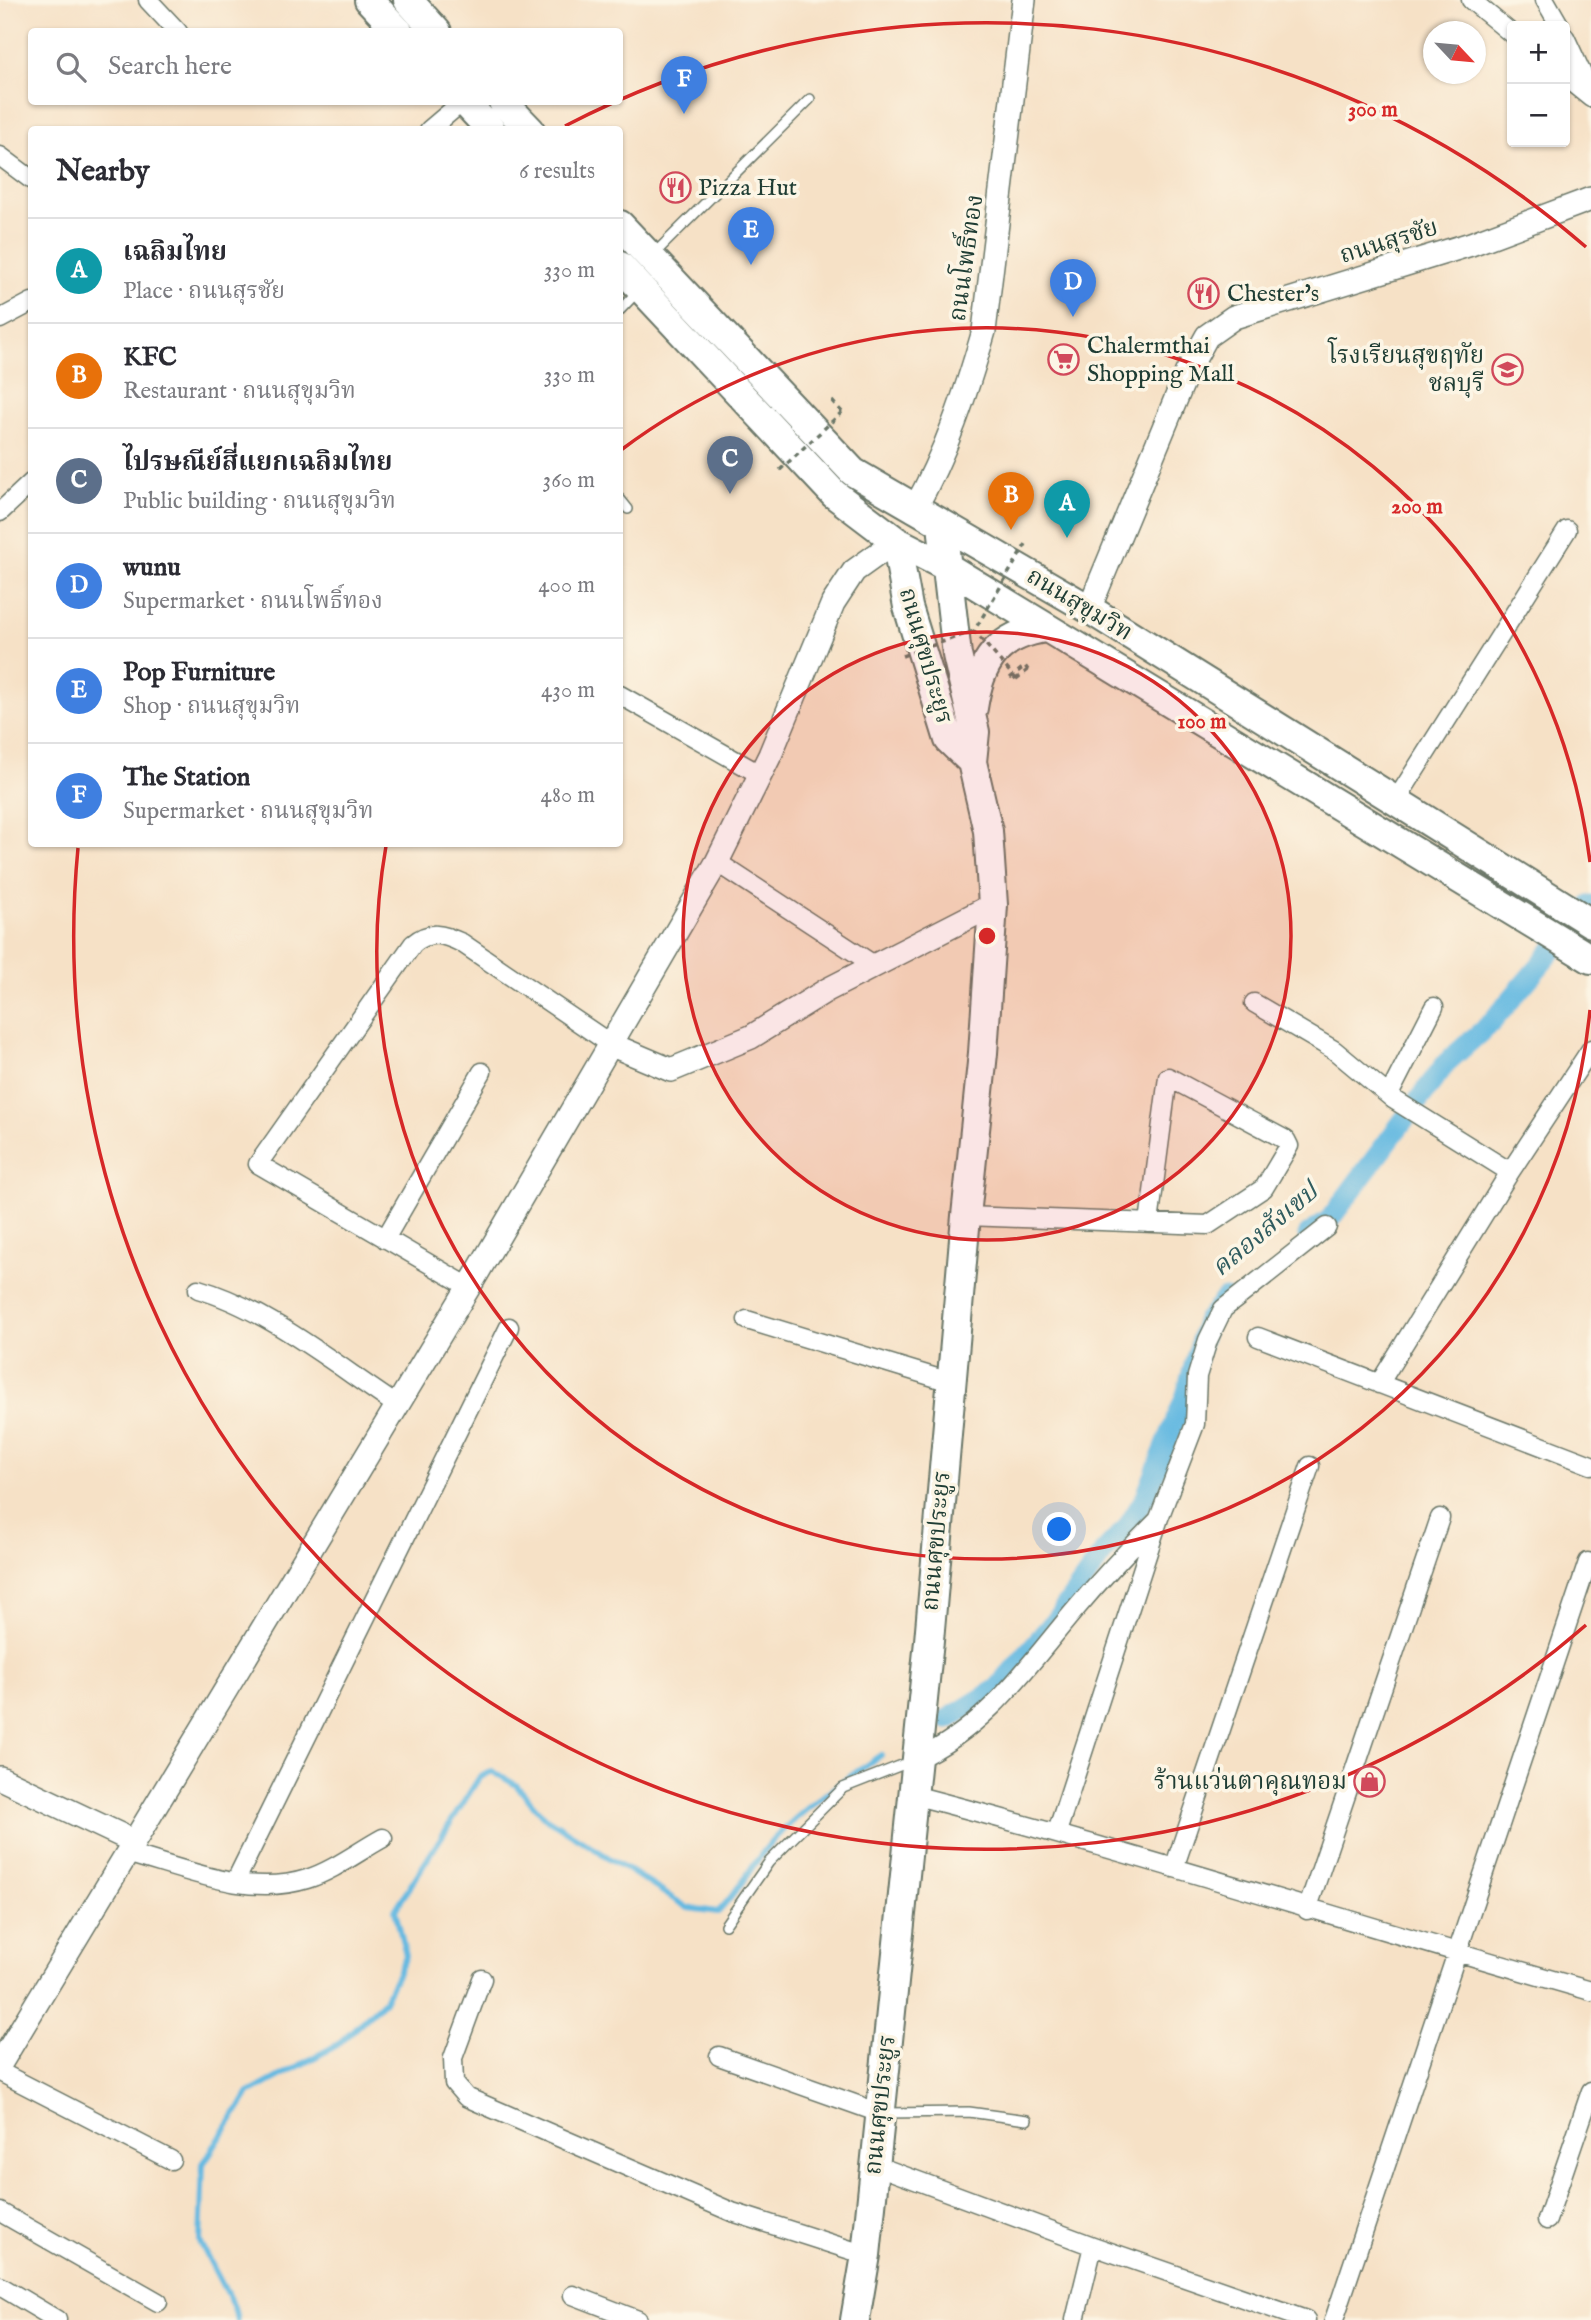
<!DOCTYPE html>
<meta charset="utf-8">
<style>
body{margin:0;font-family:"IM FELL English","Noto Serif Thai",serif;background:#f2f2f3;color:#2b2b33}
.controls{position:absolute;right:21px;top:21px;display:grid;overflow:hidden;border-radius:7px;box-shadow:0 2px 5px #0004}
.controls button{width:63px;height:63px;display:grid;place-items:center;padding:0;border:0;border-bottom:2px solid #e1e1e2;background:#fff;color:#2b2b33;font:35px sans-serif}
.compass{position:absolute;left:1423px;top:21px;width:63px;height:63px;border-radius:50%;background:#fff;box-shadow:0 2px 5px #0004;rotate:116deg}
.you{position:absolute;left:1060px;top:1530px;width:24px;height:24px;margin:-18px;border:5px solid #fff;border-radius:50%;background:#1a73e8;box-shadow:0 0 0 10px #1a73e833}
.badge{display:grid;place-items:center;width:46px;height:46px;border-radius:50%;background:#0b8043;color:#fff;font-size:23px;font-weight:700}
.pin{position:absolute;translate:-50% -58px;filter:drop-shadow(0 2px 4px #0008)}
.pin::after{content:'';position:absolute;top:37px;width:24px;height:21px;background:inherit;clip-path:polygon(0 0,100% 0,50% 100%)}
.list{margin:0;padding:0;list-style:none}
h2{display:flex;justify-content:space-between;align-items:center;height:91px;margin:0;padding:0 28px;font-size:30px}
h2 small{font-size:23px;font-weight:400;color:#7c7c81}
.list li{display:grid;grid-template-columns:46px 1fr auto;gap:21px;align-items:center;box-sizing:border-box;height:105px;padding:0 28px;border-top:2px solid #e1e1e2}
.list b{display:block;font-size:26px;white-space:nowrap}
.list p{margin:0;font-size:23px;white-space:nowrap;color:#7c7c81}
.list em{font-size:23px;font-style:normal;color:#7c7c81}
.icon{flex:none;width:38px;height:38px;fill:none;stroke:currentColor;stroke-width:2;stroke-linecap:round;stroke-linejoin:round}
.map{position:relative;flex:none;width:1591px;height:2320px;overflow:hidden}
.search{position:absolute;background:#fff;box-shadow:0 2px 5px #0004;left:28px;top:28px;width:595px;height:77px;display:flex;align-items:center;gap:18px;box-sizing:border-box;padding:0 24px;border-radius:7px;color:#7c7c81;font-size:26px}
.panel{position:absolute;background:#fff;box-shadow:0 2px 5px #0004;left:28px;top:126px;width:595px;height:721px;border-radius:7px}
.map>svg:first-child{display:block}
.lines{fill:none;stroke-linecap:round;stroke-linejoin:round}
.stream{stroke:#65b9e1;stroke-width:6}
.canal{stroke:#65b9e1;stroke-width:21}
.service-casing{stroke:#6a7667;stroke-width:12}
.minor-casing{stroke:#6a7667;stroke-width:21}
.tertiary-casing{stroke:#6a7667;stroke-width:26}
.primary-casing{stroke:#6a7667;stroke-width:32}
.path{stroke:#6a7667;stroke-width:3.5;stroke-dasharray:5 5;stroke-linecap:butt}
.service{stroke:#fff;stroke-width:9}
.minor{stroke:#fff;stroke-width:18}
.tertiary{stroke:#fff;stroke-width:23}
.primary{stroke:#fff;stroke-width:28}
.path-bridge{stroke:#6a7667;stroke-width:3.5;stroke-dasharray:5 5;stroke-linecap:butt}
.ring{fill:none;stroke:#d62828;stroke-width:3.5}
.labels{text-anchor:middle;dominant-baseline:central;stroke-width:7;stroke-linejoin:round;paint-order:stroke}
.poi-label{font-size:24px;fill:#1f3d34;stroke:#fcf5e5;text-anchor:start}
.street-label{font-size:24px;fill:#1f3d34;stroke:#fcf5e5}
.water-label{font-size:26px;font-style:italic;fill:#305c5f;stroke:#fcf5e5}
.centre{fill:#d62828;stroke:#fcf5e5;stroke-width:3.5}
.ring-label{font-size:21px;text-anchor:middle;font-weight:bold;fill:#d62828;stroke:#fcf5e5;stroke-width:7;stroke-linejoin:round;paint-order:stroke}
</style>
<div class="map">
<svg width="1591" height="2320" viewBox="0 0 1591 2320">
<rect width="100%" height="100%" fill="#fcf5e5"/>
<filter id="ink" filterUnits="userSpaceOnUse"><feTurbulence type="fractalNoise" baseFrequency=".0143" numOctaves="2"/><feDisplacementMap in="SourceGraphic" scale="14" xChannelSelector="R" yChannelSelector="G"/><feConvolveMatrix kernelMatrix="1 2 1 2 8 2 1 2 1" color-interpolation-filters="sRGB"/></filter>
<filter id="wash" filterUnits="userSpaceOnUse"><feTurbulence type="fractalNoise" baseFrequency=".00686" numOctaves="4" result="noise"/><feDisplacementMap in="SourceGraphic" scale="28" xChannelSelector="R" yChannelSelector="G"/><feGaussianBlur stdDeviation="1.57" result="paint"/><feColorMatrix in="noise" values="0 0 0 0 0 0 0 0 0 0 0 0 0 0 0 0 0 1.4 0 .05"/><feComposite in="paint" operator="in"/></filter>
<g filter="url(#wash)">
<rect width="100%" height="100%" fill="#f6e1c6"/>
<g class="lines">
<path class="stream" d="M237,2320L234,2307L200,2242L203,2164L249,2093L337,2045L384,2001L406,1956L395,1910L479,1778L492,1771L516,1785L543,1816L688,1908L718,1912C740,1890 753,1862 774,1839C806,1806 844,1781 881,1755"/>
<path class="canal" d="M1308,1235L1330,1219L1447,1062L1491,1023L1591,905
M948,1719L997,1689L1058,1617L1104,1552L1127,1528L1146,1496L1186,1395L1206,1322L1225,1299"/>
</g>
</g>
<g filter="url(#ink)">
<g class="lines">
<defs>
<path id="service" d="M653,255L810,99
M620,310L639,290
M620,499L628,509
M725,1925L769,1862L843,1788L912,1761
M886,2113L969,2112L1027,2120"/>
<path id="minor" d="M148,0L178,32
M1471,0L1512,34
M1545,0L1560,26
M1565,37L1591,93
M1565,77L1591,98
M429,130L462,102
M0,156L32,180
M0,319L32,302
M0,512L32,482
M620,695L761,775
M1395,802L1567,530
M717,862L874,965
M1254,1003L1334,1050L1393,1099L1510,1172
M1389,1095L1434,1007
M966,1216L1208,1225L1264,1188L1289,1146L1286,1140L1168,1077L1149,1223
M385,1239L482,1072
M469,1287L258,1164L413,944C430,930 443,934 462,943L612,1045
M198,1289C268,1309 337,1366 398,1406
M747,1320L950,1382
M1258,1337L1591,1465
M1379,1384L1510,1172L1591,1049
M917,1759C988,1726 1025,1669 1074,1611C1100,1580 1128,1550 1157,1521
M913,1795C1141,1854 1365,1927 1591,1991
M1057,1832L1159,1518L1195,1424L1197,1376L1208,1340L1223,1309L1327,1227
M126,1853C183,1868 248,1898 307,1879C333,1871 359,1851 383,1838
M1174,1868L1310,1466
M235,1882L509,1327
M1307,1910L1440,1518
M482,1979L453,2058L454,2083L466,2097L732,2212L866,2255
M719,2056L880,2113
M0,2072L171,2160
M875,2165L1093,2246L1306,2320
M0,2212L158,2302
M1547,2220L1591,2091
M0,2286L57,2320
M573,2295L638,2320
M1075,2320L1093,2246
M1334,2320L1588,1562"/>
<path id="tertiary" d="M914,510C946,453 966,393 984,331L1024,0
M1089,609L1187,372L1207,336L1234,317L1471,244L1591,199
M612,1045L671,1070L751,1037L827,990L993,905
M0,1778L133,1841
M0,2064L476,1275L717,862L770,755L833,603L854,571L896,541"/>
<path id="primary" d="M369,0L399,32
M408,0L437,32
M465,102L491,130
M503,102L530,130
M620,225L853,472L1089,609L1591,923
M620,266L834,494L896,541L947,567L1591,959
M896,541L908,607L949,740L972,762
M973,708C980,661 998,635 1046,628
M855,2320L866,2255L929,1641L966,1216L983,1053L993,905L988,831L972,762L975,732L957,655L942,525"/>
</defs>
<use href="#service" class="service-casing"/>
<use href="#minor" class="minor-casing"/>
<use href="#tertiary" class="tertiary-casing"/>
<use href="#primary" class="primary-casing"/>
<path class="path" d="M832,401L842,412
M1010,678L1025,666L1028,670
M1016,679L1028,670"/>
<use href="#service" class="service"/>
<use href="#minor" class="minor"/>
<use href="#tertiary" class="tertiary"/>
<use href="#primary" class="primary"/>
<path class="path-bridge" d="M780,470L842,412
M902,656L974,631
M1016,679L974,631L1026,544"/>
</g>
</g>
<circle cx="987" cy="936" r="304" fill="#d62828" fill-opacity=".12"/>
<g class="ring">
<circle cx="987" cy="936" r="304"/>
<path d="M1590 1010A608 608 0 1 1 386 846M621 450A608 608 0 0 1 1590 862"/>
<path d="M1586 1625A913 913 0 0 1 78 848M565 126A913 913 0 0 1 1586 247"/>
</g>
<defs>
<symbol id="restaurant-ring" viewBox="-11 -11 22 22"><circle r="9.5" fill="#fcf5e5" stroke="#d1495b" stroke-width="1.5"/><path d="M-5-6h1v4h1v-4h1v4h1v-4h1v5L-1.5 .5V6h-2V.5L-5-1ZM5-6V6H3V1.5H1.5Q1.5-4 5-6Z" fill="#d1495b"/></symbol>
<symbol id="supermarket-ring" viewBox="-11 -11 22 22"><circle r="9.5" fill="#fcf5e5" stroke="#d1495b" stroke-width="1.5"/><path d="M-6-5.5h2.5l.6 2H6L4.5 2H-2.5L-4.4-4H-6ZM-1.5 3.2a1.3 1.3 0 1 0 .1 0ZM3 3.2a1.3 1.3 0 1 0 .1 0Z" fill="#d1495b"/></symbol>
<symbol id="school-ring" viewBox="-11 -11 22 22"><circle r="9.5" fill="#fcf5e5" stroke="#d1495b" stroke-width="1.5"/><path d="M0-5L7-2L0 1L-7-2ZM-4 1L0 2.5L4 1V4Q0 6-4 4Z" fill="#d1495b"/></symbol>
<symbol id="shop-ring" viewBox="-11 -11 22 22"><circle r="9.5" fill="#fcf5e5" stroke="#d1495b" stroke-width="1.5"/><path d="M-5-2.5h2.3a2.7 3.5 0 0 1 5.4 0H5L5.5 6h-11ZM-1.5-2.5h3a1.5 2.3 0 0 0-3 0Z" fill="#d1495b"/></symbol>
</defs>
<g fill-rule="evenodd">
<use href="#restaurant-ring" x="658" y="170" width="35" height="35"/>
<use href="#restaurant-ring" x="1186" y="276" width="35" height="35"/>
<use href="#supermarket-ring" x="1046" y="342" width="35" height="35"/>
<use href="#school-ring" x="1490" y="352" width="35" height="35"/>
<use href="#shop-ring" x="1352" y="1764" width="35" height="35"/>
</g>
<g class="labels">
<g class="poi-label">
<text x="698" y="188">Pizza Hut</text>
<text x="1227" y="294">Chester's</text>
<text x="1087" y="346">Chalermthai<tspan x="1087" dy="28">Shopping Mall</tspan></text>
<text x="1484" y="356" text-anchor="end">โรงเรียนสุขฤทัย<tspan x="1484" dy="28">ชลบุรี</tspan></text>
<text x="1347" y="1782" text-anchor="end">ร้านแว่นตาคุณทอม</text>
</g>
<g class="street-label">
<text transform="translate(1389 242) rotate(-17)">ถนนสุรชัย</text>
<text transform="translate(967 258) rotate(-82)">ถนนโพธิ์ทอง</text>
<text transform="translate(1079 605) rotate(31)">ถนนสุขุมวิท</text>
<text transform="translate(925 656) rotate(74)">ถนนศุขประยูร</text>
<text transform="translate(937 1541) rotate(-85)">ถนนศุขประยูร</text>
<text transform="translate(881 2105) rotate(-84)">ถนนศุขประยูร</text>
</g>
<g class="water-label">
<text transform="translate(1265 1230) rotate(-40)">คลองสังเขป</text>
</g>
</g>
<circle cx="987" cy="936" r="10" class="centre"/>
<g class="ring-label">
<text x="1373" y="116">300 m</text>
<text x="1417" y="513">200 m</text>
<text x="1202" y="728">100 m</text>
</g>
</svg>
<div class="controls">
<button>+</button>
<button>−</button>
</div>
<svg class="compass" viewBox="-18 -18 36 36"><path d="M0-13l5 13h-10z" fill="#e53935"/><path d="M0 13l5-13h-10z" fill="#7c7c81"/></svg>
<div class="you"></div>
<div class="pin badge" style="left:1067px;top:538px;background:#0f9aa8">A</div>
<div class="pin badge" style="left:1011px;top:530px;background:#e8710a">B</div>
<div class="pin badge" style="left:730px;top:494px;background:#5c6f8a">C</div>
<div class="pin badge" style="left:1073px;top:317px;background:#3f7fe0">D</div>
<div class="pin badge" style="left:751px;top:265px;background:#3f7fe0">E</div>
<div class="pin badge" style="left:684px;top:114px;background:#3f7fe0">F</div>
<div class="search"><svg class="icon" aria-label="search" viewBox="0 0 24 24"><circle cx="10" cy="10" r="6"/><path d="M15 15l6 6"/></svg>Search here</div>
<section class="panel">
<h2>Nearby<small>6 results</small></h2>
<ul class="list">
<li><span class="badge" style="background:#0f9aa8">A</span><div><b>เฉลิมไทย</b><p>Place · ถนนสุรชัย</p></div><em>330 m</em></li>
<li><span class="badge" style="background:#e8710a">B</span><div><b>KFC</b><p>Restaurant · ถนนสุขุมวิท</p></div><em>330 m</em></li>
<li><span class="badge" style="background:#5c6f8a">C</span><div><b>ไปรษณีย์สี่แยกเฉลิมไทย</b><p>Public building · ถนนสุขุมวิท</p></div><em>360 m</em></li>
<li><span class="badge" style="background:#3f7fe0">D</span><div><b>wunu</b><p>Supermarket · ถนนโพธิ์ทอง</p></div><em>400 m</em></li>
<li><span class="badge" style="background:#3f7fe0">E</span><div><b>Pop Furniture</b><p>Shop · ถนนสุขุมวิท</p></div><em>430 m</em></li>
<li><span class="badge" style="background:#3f7fe0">F</span><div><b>The Station</b><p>Supermarket · ถนนสุขุมวิท</p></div><em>480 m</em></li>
</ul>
</section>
</div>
